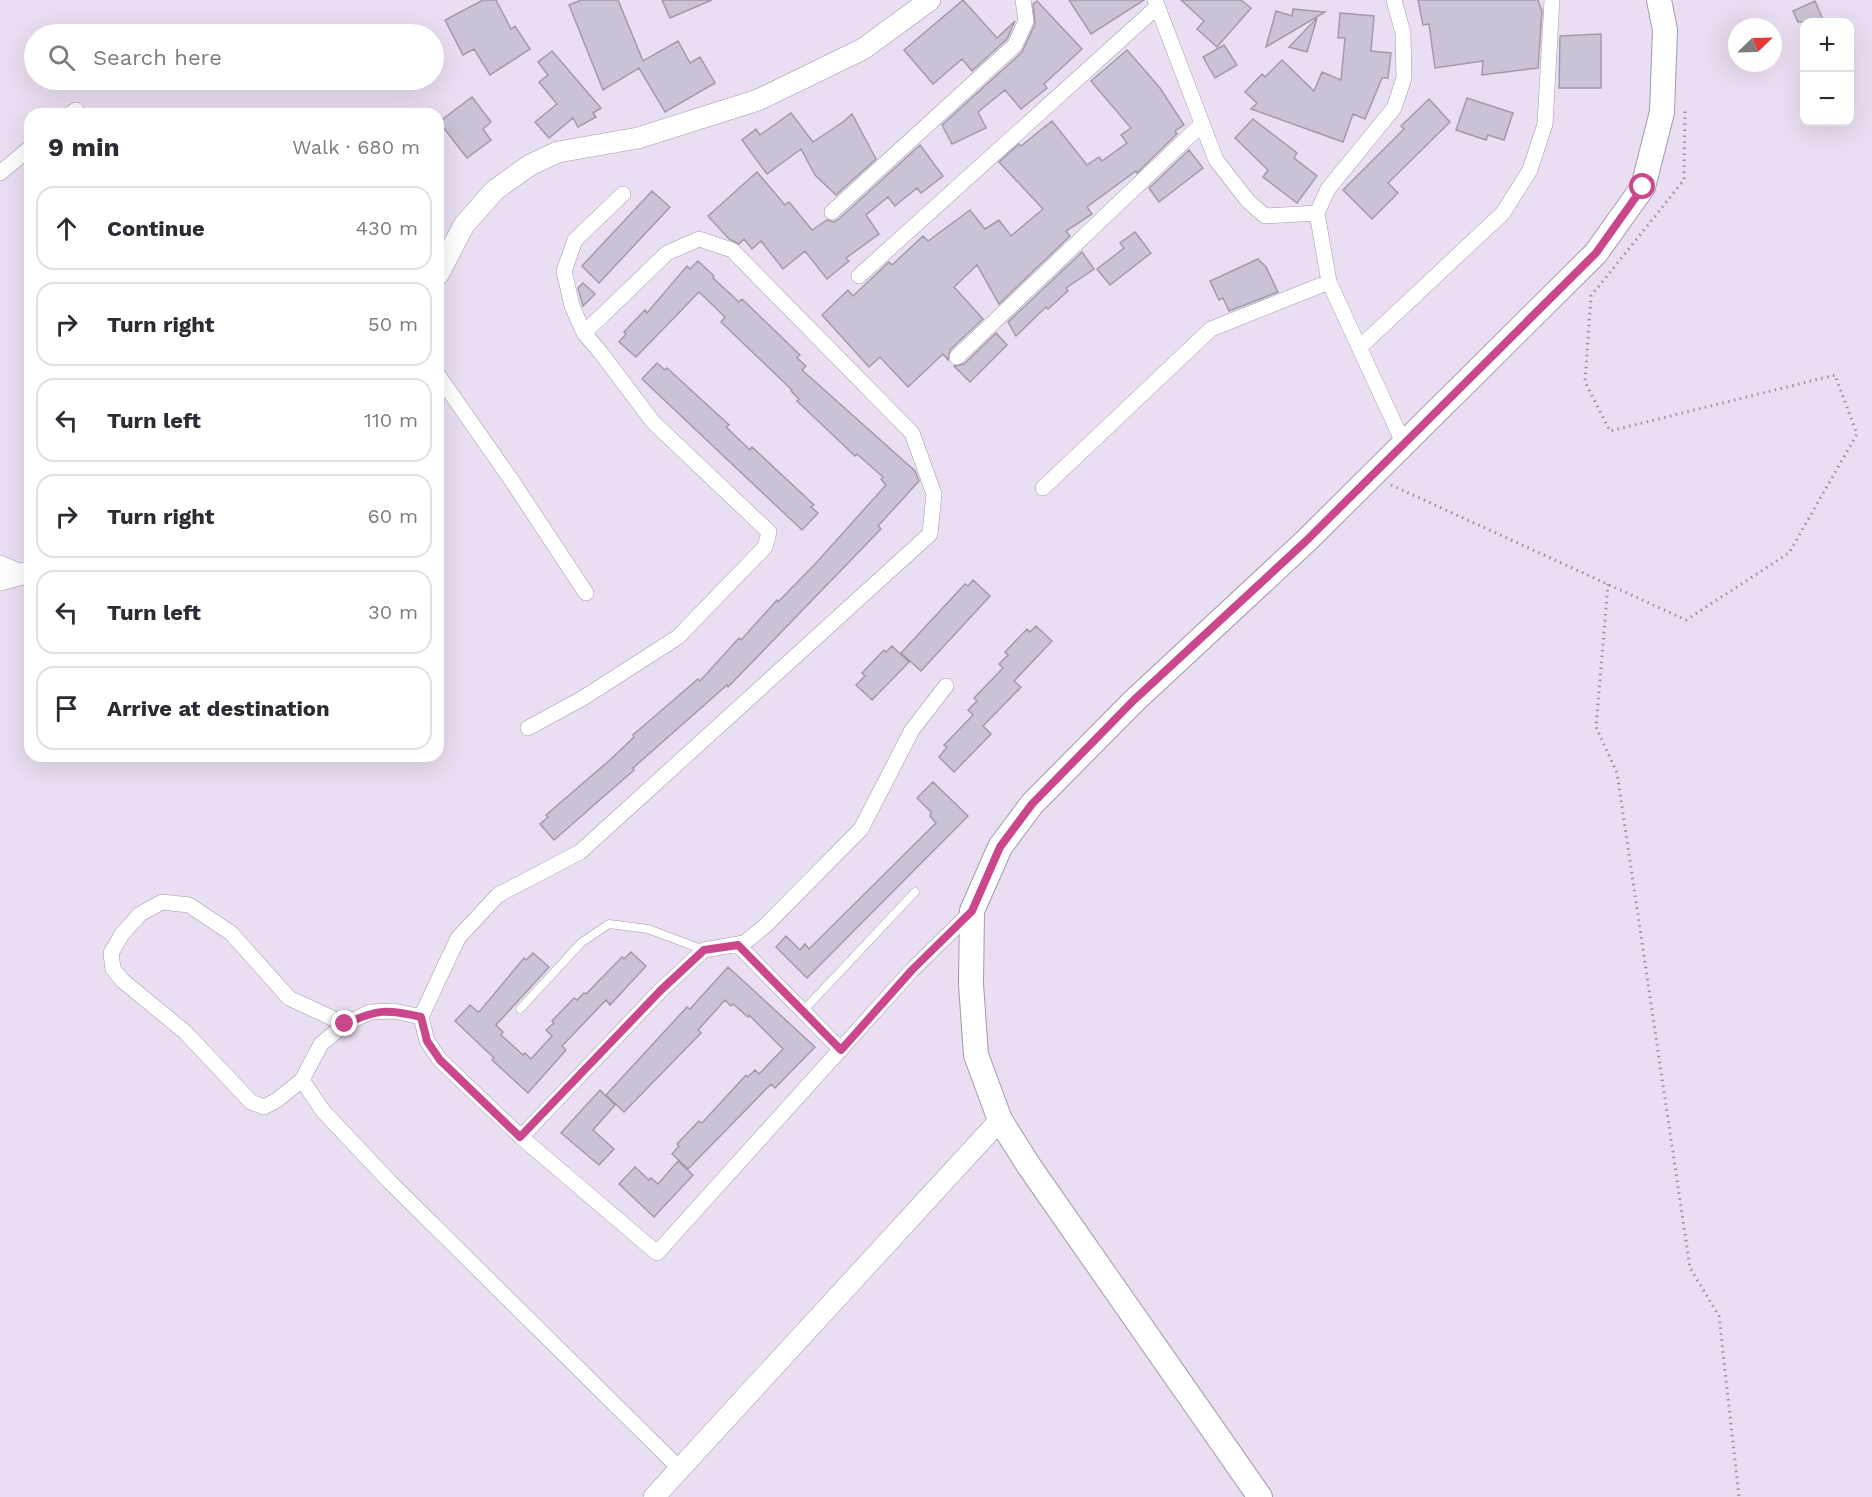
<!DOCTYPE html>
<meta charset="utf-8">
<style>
body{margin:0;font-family:"Work Sans",sans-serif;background:#f7f7f7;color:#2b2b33}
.controls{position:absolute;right:18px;top:18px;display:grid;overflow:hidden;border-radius:12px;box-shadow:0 6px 24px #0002}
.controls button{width:54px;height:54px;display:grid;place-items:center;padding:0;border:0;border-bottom:2px solid #e1e1e2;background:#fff;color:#2b2b33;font:30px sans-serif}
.compass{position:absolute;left:1728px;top:18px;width:54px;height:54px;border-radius:50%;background:#fff;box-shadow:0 6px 24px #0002;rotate:67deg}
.stop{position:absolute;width:18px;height:18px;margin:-14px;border:4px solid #cb478b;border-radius:50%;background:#fff}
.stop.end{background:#cb478b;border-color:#fff;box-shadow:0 2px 6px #0008}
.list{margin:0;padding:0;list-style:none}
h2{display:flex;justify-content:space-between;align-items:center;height:78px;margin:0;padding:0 24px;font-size:26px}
h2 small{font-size:20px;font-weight:400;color:#7c7c81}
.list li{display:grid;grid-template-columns:39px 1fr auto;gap:18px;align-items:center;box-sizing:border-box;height:84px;margin:0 12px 12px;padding:0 12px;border:2px solid #e1e1e2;border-radius:18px}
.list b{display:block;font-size:22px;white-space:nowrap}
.list em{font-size:20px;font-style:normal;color:#7c7c81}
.icon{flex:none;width:33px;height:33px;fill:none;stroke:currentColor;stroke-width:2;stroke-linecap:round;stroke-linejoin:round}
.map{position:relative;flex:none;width:1872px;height:1497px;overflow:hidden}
.search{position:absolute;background:#fff;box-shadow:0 6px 24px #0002;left:24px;top:24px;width:420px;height:66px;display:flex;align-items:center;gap:15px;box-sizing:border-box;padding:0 21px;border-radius:33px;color:#7c7c81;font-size:22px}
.panel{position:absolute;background:#fff;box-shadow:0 6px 24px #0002;left:24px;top:108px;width:420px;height:654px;border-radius:18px}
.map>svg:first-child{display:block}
.building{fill:#ccc2d5;stroke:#a399ab;stroke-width:1.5}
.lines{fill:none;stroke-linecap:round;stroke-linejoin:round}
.lane-casing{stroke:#a399ab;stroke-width:9}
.street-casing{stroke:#a399ab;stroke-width:16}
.secondary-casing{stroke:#a399ab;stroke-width:22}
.primary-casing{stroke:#a399ab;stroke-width:26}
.path{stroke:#98919f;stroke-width:3;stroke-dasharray:1.5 4.5;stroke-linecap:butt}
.lane{stroke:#fff;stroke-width:8}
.street{stroke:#fff;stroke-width:15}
.secondary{stroke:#fff;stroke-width:21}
.primary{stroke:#fff;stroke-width:24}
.route{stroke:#cb478b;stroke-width:8}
</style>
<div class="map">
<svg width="1872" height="1497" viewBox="0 0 1872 1497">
<rect width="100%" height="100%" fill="#eadff2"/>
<path class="building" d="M483,0H496L511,29L515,26L530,49L490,75L474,49L463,55L445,20Z
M581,0H618L643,61L678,41L690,63L700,57L715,83L665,112L639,68L603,90L569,5Z
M662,0H712L670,18Z
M963,0L997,38L1015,21L1007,39L972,71L962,59L933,84L904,50Z
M1069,0H1144L1091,34Z
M1181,0H1241L1251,8L1217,47L1197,29L1204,21Z
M1418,0H1538L1542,11L1538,68L1482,75L1483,61L1435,68L1429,24L1423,25Z
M1037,1L1082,49L1044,84L1047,88L1021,109L1005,90L978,112L986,128L952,144L942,125L1022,52L1035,24L1033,4Z
M1815,1L1824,22H1798L1793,11Z
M1293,9L1325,12L1266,47L1276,11L1292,16Z
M1340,13L1374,16L1371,51L1391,53L1388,78H1382L1365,119L1353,114L1343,142L1251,109L1257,103L1245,92L1262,74L1265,77L1282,60L1314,91L1322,72L1341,80L1345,38H1338Z
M1317,18L1307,52L1289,47Z
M1601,34V88H1559L1560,36Z
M1224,45L1237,65L1215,78L1203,57Z
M1127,50L1160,88L1184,125L1175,131L1177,134L1137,173L1136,171L1087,207L1092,214L1066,231L1070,236L999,304L977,265L954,287L983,319L950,350L948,360L943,354L908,387L880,357L869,367L822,315L848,290L853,296L889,262L892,265L923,236L928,241L970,210L985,229L999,220L1011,236L1043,209L999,162L1019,144L1021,146L1052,121L1087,165L1099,157L1102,161L1127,143L1121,135L1131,128L1091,81Z
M552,51L601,108L593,113L596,117L578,127L573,118L549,138L535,122L557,104L539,82L548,75L538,62Z
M472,97L491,122L483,129L491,140L467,158L439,122Z
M1467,98L1513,113L1504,140L1488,135L1486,140L1456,130Z
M1429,99L1450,122L1388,183L1398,193L1372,219L1343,190L1404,129L1401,126Z
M791,113L813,142L843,122L852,114L876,159L836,195L815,175L801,149L767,174L742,140L756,129L760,135Z
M1253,119L1297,153L1294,158L1317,176L1297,203L1263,177L1268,170L1235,138Z
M920,145L943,176L921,193L917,188L895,206L888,197L866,215L879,234L846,258L849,261L827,279L805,251L783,269L761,241L752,249L744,239L739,244L729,239L708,216L757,172L785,205L789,202L812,230L827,220L834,222L839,219Z
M1189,150L1203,168L1159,202L1149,188Z
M652,191L670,207L599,283L582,266Z
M1135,232L1151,253L1110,285L1097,269L1124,248L1120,243Z
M1082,252L1094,269L1066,288L1068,291L1048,309L1046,307L1016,336L1008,322Z
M1258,259L1266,267L1278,292L1229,311L1223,298L1219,300L1210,281Z
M698,261L714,276L713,278L739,302L742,299L800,355L797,358L806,366L802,370L915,471L919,481L878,526L881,529L728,687L727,685L633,768L634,770L554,840L540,824L548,817L546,815L611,759L634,737L633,735L698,679L700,681L739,638L741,640L777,600L778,602L816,563L886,485L881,479L883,477L857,454L855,456L797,401L799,399L791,391L792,390L721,322L725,317L699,292L636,357L619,342L626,334L624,332L645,310L647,313L687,266L690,269Z
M583,283L595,294L583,306L578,288Z
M996,333L1007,345L970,382L954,366L964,364Z
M657,363L665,370L667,368L729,425L726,427L750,450L752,447L814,505L811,507L818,513L802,530L642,379Z
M973,580L990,596L921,671L901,653L965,584L968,586Z
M1036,626L1052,641L1014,681L1021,687L983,726L991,734L954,772L939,757L947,747L944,745L973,715L968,710L977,701L974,698L1003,668L999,664L1008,655L1005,652L1027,629L1030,632Z
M892,646L909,662L872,700L856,685L865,676L862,673L884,650L886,652Z
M933,782L968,816L807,978L776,947L786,936L800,950L805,944L809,949L936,823L930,816L931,812L917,798Z
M631,952L646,966L610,1005L606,1000L562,1046L566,1050L528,1093L492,1060L494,1058L455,1021L470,1005L478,1012L480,1011L524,958L526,960L533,953L549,967L496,1025L503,1032L501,1035L523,1055L525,1053L531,1059L552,1036L546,1030L554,1023L552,1021L574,998L577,1000L584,993L586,994L622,957L624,959Z
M728,967L815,1047L775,1088L771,1084L688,1169L672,1154L679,1146L677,1144L699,1121L702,1123L746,1075L748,1077L755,1070L759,1074L783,1049L749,1015L748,1017L733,1004L731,1006L725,1000L698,1030L701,1033L624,1112L606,1095L687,1007L690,1009Z
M600,1090L615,1105L593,1130L614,1149L599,1165L561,1133Z
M678,1161L693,1175L654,1217L619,1184L635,1167L649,1180L651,1178L658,1184Z"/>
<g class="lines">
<defs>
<path id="lane" d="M520,1009L582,942L609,924L648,929L704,950
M803,1011L915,892"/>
<path id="street" d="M1155,0L1216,160L1248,201L1265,216L1317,213
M1394,0L1403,33L1404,78L1394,108L1328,189L1317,213L1329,282L1403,442
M70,114L76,110
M0,173L30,148
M832,212L1015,45L1026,21L1023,0
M859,276L1157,7
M584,333L572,306L564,271L575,240L623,194
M1360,347L1503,213L1530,170L1545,124L1552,0
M957,357L1202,124
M438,375L510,478L586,593
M1043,488L1211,329L1329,282
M0,563L24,573
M528,728L583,698L678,637L765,547L769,532L653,422L601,353L584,333L667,253L699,239L732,250L912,433L934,494L930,534L580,852L498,895L458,938L421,1017L427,1041L440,1060L521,1137L657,1253L912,970L972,911
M738,945L841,1050
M421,1017L394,1011L370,1012L345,1024L321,1044L302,1080L323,1111L390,1182L680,1469
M302,1080L277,1100L264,1107L251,1102L185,1032L123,981L113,969L111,953L122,934L140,914L162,902L189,905L231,933L289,998L345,1024
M521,1137L661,990L704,950L744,943L765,926L861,829L912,730L946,686"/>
<path id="secondary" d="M438,275L464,225L495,190L530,165L558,152L638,138L758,100L863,49L930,0
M0,580L30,572
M654,1497L1000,1120"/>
<path id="primary" d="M1260,1497L1029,1166L1000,1120L976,1055L971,984L972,911L1000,847L1032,804L1134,701L1306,541L1596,253L1643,187L1662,112L1665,30L1659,0"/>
</defs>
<use href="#lane" class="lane-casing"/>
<use href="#street" class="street-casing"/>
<use href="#secondary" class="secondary-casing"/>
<use href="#primary" class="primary-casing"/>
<path class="path" d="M1391,485L1686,620L1789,553L1857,434L1835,375L1610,431L1585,382L1591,296L1684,180L1685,111
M1608,584L1596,727L1617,773L1690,1268L1719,1316L1739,1497"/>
<use href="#lane" class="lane"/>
<use href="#street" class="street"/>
<use href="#secondary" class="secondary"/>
<use href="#primary" class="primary"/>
</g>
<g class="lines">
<path class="route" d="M345,1024C377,1009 387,1009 421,1017L427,1041L440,1060L520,1137L661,990L704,950L738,945L841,1050L912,970L972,911L1000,847L1032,804L1134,700L1306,541L1596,253L1643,187"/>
</g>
</svg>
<div class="controls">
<button>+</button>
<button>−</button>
</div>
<svg class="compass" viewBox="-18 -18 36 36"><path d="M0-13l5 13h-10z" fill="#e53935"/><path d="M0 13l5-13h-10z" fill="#7c7c81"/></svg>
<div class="stop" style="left:1643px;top:187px"></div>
<div class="stop end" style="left:345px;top:1024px"></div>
<div class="search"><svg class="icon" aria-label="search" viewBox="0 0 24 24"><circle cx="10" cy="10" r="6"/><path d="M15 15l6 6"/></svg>Search here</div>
<section class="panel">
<h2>9 min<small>Walk · 680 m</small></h2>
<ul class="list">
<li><svg class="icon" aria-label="ahead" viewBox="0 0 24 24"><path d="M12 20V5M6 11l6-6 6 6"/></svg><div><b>Continue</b></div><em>430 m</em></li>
<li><svg class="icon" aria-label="right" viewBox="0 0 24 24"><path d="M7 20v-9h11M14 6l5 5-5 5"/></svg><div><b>Turn right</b></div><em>50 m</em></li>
<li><svg class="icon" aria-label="left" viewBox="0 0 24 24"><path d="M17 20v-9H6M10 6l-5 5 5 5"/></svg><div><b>Turn left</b></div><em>110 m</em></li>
<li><svg class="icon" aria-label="right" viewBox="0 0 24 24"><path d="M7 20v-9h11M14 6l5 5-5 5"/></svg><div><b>Turn right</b></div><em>60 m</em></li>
<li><svg class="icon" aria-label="left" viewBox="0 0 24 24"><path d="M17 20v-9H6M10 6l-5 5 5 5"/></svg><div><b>Turn left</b></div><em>30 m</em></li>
<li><svg class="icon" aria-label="arrive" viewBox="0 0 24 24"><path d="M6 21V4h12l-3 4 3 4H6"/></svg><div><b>Arrive at destination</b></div></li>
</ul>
</section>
</div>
